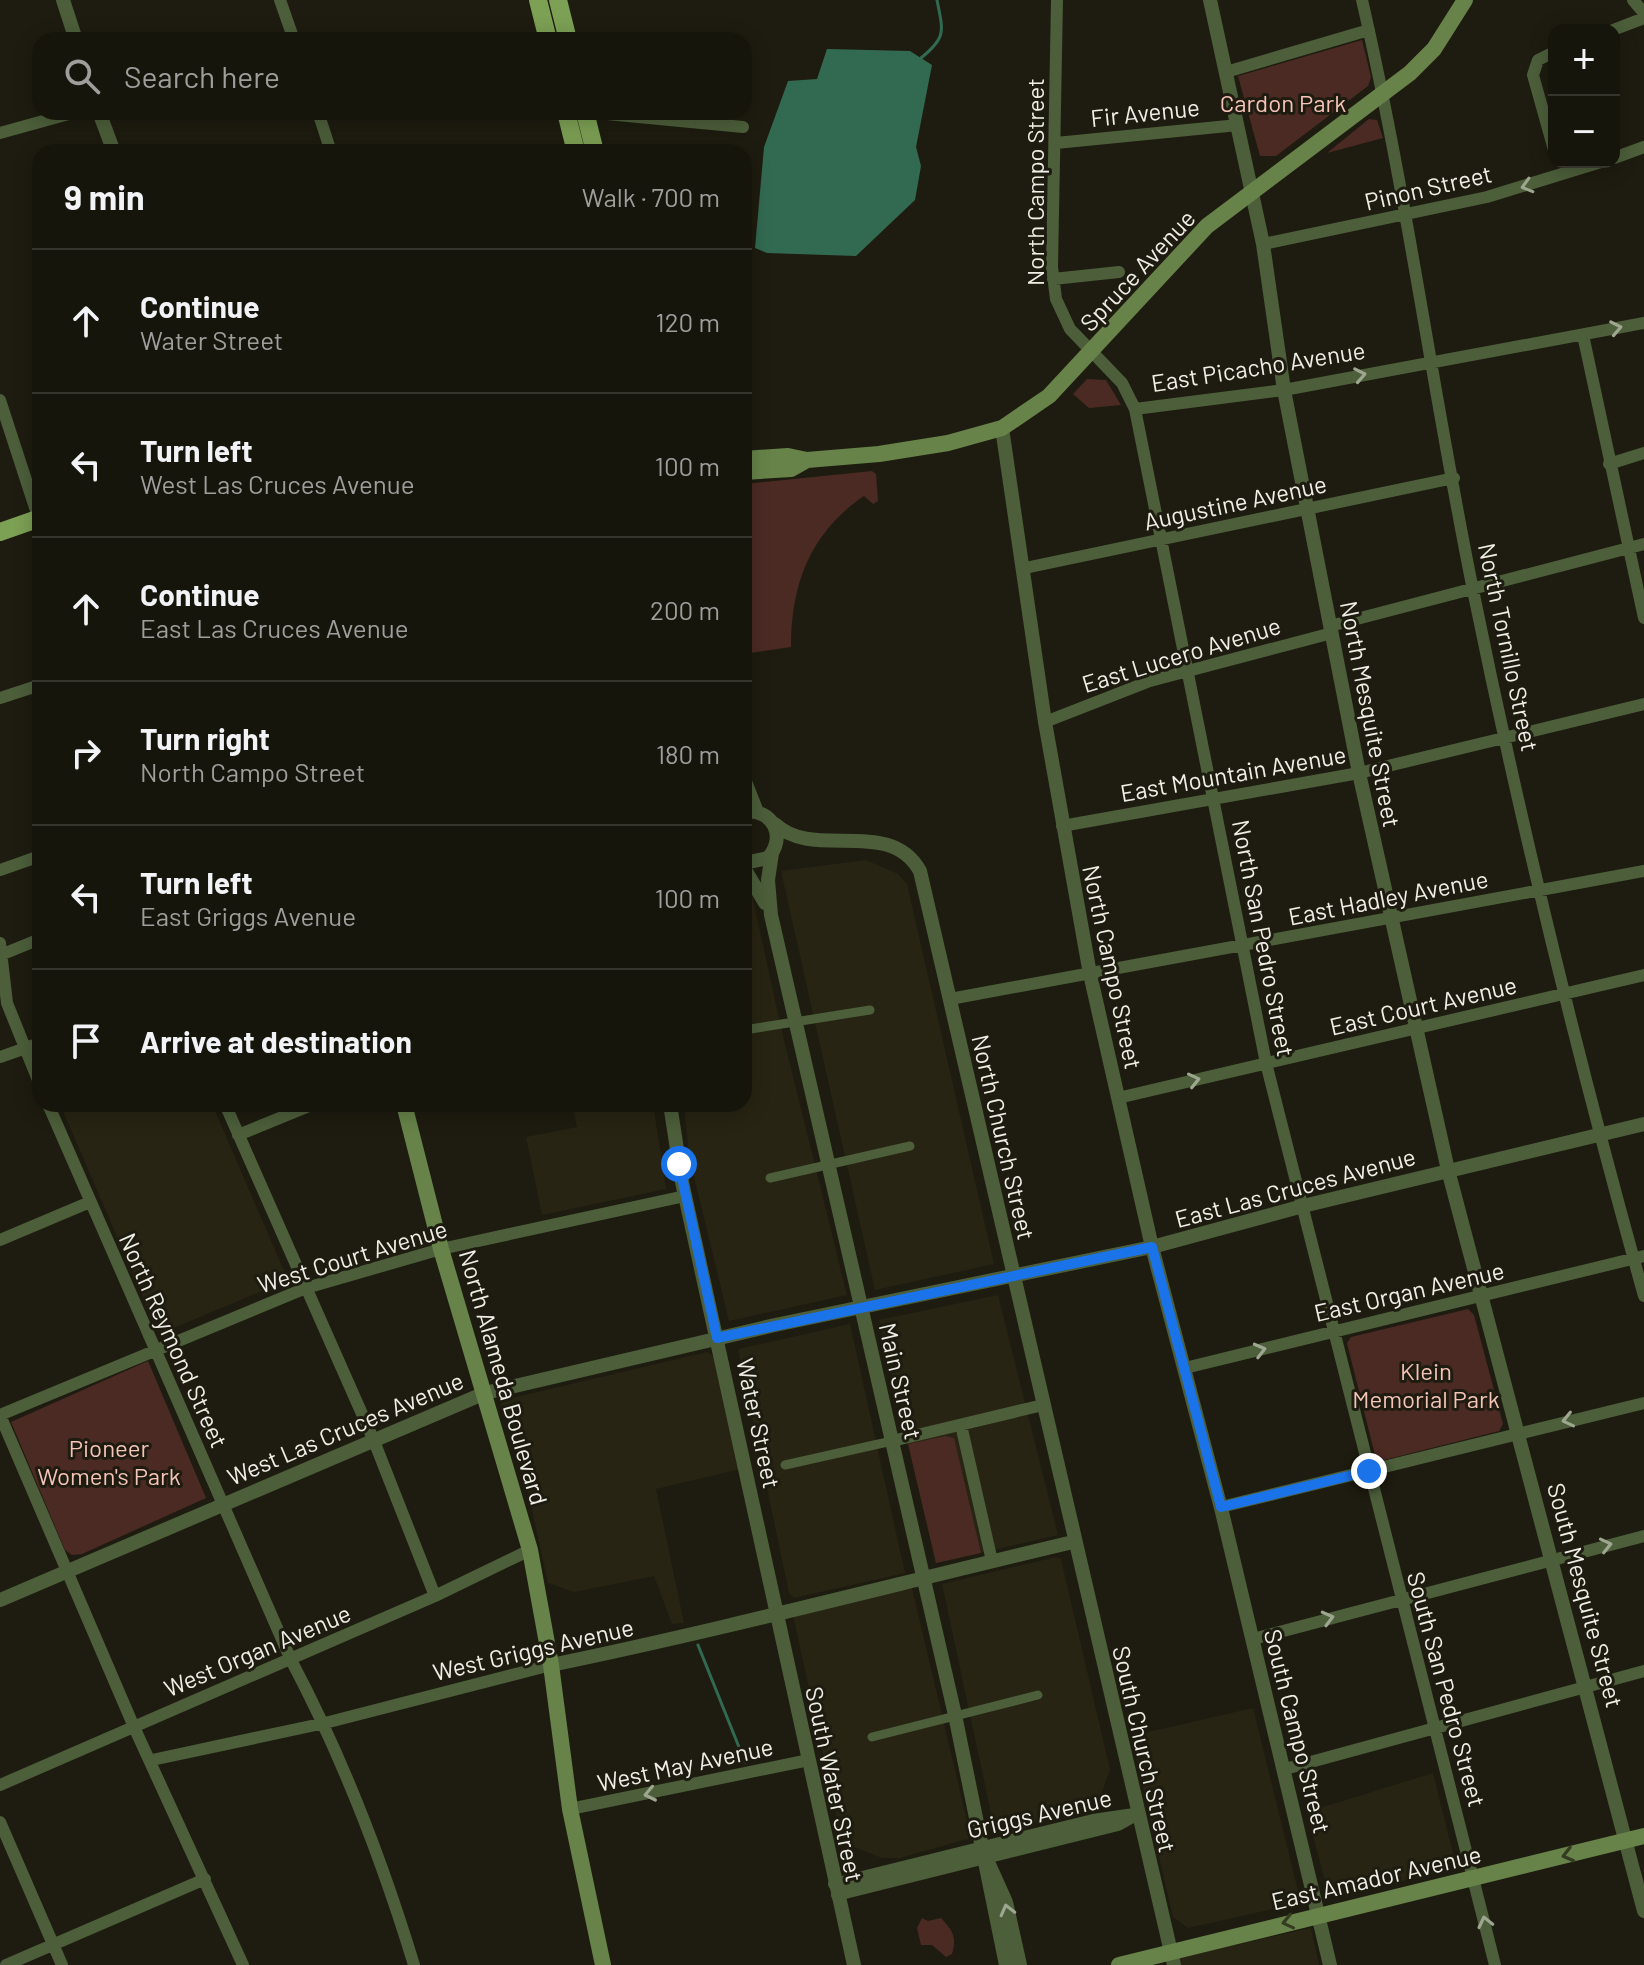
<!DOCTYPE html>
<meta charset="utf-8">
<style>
body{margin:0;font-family:Barlow,sans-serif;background:#23221a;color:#f1f3f6}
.controls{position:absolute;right:24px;top:24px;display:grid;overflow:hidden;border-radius:16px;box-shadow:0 4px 20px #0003}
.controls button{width:72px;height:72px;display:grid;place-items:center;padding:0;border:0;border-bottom:2px solid #35342d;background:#16150c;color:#f1f3f6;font:40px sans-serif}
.stop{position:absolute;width:24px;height:24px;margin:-18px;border:6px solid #1a73e8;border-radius:50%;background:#fff}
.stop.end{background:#1a73e8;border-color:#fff;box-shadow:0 2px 8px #0008}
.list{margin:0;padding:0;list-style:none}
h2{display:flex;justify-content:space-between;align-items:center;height:104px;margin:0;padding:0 32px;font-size:34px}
h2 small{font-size:26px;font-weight:400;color:#9e9f9d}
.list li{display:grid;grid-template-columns:52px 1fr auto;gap:24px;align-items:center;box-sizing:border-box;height:144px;padding:0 32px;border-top:2px solid #35342d}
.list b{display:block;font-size:30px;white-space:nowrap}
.list p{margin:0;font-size:26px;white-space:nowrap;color:#9e9f9d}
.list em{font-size:26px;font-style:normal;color:#9e9f9d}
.icon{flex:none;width:44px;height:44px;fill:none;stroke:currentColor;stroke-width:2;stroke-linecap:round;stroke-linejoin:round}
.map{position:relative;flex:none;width:1644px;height:1965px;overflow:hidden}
.search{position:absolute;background:#16150c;box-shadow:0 4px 20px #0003;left:32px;top:32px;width:720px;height:88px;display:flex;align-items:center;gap:20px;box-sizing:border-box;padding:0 28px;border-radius:24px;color:#9e9f9d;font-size:30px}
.panel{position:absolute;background:#16150c;box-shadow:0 4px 20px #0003;left:32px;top:144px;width:720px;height:968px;border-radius:24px}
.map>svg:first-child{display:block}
.built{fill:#282413}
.green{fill:#4b2a23}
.water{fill:#326a51}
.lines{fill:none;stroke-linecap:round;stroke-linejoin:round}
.stream{stroke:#326a51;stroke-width:3}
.pedestrian{stroke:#4c5e3a;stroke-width:9}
.minor{stroke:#4c5e3a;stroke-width:12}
.tertiary{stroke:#4c5e3a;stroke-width:14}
.secondary{stroke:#678349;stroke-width:16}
.primary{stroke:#7ca054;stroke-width:18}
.oneway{stroke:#9ea690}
.oneway2{stroke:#343b21}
.route{stroke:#1a73e8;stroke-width:10}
.labels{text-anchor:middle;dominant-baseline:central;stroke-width:6;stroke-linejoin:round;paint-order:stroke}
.park-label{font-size:24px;fill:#f6c3b7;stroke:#1e1c10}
.street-label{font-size:24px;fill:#f0efe7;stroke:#1e1c10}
</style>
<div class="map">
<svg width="1644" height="1965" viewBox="0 0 1644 1965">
<rect width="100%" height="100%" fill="#1e1c10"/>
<path class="built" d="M866,860L898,874L907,884L994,1264L875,1290L781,871Z
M744,879L749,881L782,1032L847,1295L729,1321L689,1156L684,1104H744Z
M60,1104H212L288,1280L159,1334Z
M572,1104H653L666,1189L542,1215L526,1137L577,1127Z
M998,1295L1058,1535L936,1563L879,1320Z
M850,1324L905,1573L794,1598L789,1593L738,1349Z
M707,1352L713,1356L740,1469L656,1489L684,1623L672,1624L654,1576L574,1592L548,1583L528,1492L500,1401Z
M1056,1557L1061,1559L1110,1770L1100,1797L1091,1806L1075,1813L995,1832L942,1584Z
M912,1588L971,1838L900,1858H882L854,1847L839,1827L793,1615Z
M1253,1708L1300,1899L1296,1904L1188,1928L1173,1917L1131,1736Z
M1433,1773L1457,1869L1329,1897L1307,1812Z
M1311,1928L1319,1965H1179L1178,1958Z"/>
<path class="green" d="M1362,40L1371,77L1368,86L1276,156H1260L1238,76Z
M1369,119L1377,120L1383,138L1327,153Z
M1087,379L1106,380L1121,405L1089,408L1073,394Z
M872,471L876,474L878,501L873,504L864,496C811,532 791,583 791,647L744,654V484Z
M1468,1309L1474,1315L1503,1424L1499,1431L1380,1461L1376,1459L1347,1343L1351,1337Z
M148,1361L206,1498L82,1554L72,1555L65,1550L11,1422Z
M945,1436L954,1438L981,1553L936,1563L908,1444Z
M922,1918L928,1921L941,1918C953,1931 957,1937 952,1954L946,1957L932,1945H921L917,1928Z"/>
<path class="water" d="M827,49L910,51L932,65L916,147L921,166L915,200L856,256L767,253L755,248L764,147L788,81L817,79Z"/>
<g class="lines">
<path class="stream" d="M921,58C947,37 943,31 937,0
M698,1645L745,1762"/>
<path class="pedestrian" d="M744,1030L870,1010
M770,1178L910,1146
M785,1465L892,1441
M872,1737L1038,1695"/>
<path class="minor" d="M280,0L294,40
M1057,0L1052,267L1056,299L1070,329L1122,383L1135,409L1284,390L1644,323
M1362,0C1407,195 1433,394 1473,590C1521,826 1579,1063 1644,1296
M1633,0L1644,13
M1613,30L1644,18
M1554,52L1538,60L1533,75L1554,150
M1226,72L1369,30
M318,112L331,152
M586,112L743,127
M0,133L76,112
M1056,143L1238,125
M1614,158L1644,147
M1263,244L1487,197L1601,162
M1053,279L1119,272
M1583,335L1644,618
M0,400L40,523
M1135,409L1266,1063L1495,1965
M1609,464L1644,453
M1025,568L1454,478
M1330,626L1644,544
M0,698L40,685
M1045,722L1150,681L1332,633
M1062,826L1359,773L1644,704
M0,870L40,856
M0,943L7,1003L40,1085
M3,954L40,939
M950,999L1644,871
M0,1057L40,1043
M1118,1098L1644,975
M48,1104L291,1660C342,1756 382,1860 414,1965
M225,1104L374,1441L435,1596
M238,1135L314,1104
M0,1240L90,1202
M1185,1368L1644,1256
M0,1415L306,1288L441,1249L685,1196
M0,1415L134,1727L243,1965
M961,1425L992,1561
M892,1441L1043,1405
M1221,1507L1644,1403
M1253,1639L1644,1536
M152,1760L325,1723L551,1665
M1285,1769L1644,1671
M0,1785L435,1596L530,1550
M570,1809L809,1760
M0,1822L62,1965
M834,1884L1093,1820L1134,1814
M837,1895L1118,1825L1138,1814
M6,1965L205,1879"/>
<path class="tertiary" d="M63,0L76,40
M1210,0L1263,244L1284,390L1359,773L1448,1170L1644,1911
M99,112L114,152
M1002,428L1045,722L1090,974L1152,1247L1222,1512L1330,1965
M744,779L757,812
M744,812C773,808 787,837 768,858L744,863
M775,824C814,861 889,816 920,871L1174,1965
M772,853L768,880L771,915L955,1715L1006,1965
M744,868L765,903
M670,1104L682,1182L854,1965
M0,1600L485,1393L775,1325L1152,1247L1303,1206L1644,1124
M551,1665C726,1629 899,1583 1073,1542
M988,1862L1006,1902L1020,1965"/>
<path class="secondary" d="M744,459L788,456L807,460L879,454L948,443L1002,428L1049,396L1207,226L1410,73L1434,49L1465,0
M744,472L791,469L807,460
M404,1104L441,1249L530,1550L551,1665L570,1809L603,1965
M1119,1965L1644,1836"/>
<path class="primary" d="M538,0L548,40
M558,0L568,40
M566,112L576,152
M585,112L595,152
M0,532L40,518"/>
</g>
<defs><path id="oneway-chevron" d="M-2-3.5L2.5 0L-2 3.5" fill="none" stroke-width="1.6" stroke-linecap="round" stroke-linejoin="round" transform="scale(2)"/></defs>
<g class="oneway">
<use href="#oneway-chevron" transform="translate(1527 186) rotate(164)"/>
<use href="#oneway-chevron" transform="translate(1616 328) rotate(-11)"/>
<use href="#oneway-chevron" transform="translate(1360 375) rotate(-11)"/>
<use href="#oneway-chevron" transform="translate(1194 1080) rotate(-13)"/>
<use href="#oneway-chevron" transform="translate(1260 1350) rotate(-14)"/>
<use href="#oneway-chevron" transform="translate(1568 1420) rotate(167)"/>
<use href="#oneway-chevron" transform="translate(1606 1545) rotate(-13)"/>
<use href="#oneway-chevron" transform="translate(1328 1618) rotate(-15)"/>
<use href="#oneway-chevron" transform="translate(650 1794) rotate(168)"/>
<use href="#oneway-chevron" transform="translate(1007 1910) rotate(-104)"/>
<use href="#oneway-chevron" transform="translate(1485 1922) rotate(-103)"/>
</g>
<g class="oneway2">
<use href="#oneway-chevron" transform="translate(1568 1855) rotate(166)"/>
<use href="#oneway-chevron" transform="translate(1288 1922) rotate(167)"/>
</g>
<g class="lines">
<path class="route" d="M679,1164L717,1338L1152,1247L1221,1507L1369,1471"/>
</g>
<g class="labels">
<g class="park-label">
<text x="1283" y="102">Cardon Park</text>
<text x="1426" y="1370">Klein<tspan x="1426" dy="28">Memorial Park</tspan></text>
<text x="109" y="1447">Pioneer<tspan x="109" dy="28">Women's Park</tspan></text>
</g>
<g class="street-label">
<text transform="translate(1145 112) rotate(-6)">Fir Avenue</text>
<text transform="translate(1034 182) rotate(-90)">North Campo Street</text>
<text transform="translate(1428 187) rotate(-13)">Pinon Street</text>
<text transform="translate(1137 270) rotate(-47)">Spruce Avenue</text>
<text transform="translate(1258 366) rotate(-9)">East Picacho Avenue</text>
<text transform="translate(1235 502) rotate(-12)">Augustine Avenue</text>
<text transform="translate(1509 647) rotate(78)">North Tornillo Street</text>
<text transform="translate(1181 654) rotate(-17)">East Lucero Avenue</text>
<text transform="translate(1371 714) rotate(79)">North Mesquite Street</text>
<text transform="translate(1233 773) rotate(-10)">East Mountain Avenue</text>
<text transform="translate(1388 897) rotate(-11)">East Hadley Avenue</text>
<text transform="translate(1264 938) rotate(79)">North San Pedro Street</text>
<text transform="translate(1113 967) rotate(78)">North Campo Street</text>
<text transform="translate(1423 1005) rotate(-13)">East Court Avenue</text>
<text transform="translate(1004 1137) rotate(77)">North Church Street</text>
<text transform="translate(1295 1187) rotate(-15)">East Las Cruces Avenue</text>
<text transform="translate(352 1256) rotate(-17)">West Court Avenue</text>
<text transform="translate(1409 1291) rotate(-13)">East Organ Avenue</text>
<text transform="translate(174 1340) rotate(66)">North Reymond Street</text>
<text transform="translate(504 1377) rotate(74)">North Alameda Boulevard</text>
<text transform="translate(901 1381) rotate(77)">Main Street</text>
<text transform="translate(759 1423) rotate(78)">Water Street</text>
<text transform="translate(345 1428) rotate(-23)">West Las Cruces Avenue</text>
<text transform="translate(1586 1595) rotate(75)">South Mesquite Street</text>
<text transform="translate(533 1649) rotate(-13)">West Griggs Avenue</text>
<text transform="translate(257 1650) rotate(-23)">West Organ Avenue</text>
<text transform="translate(1447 1689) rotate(75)">South San Pedro Street</text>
<text transform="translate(1298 1731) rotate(76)">South Campo Street</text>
<text transform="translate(1145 1749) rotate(77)">South Church Street</text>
<text transform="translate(685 1764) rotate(-12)">West May Avenue</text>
<text transform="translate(835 1784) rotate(78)">South Water Street</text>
<text transform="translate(1039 1813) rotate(-13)">Griggs Avenue</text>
<text transform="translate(1376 1877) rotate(-13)">East Amador Avenue</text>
</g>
</g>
</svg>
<div class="controls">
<button>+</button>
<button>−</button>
</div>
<div class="stop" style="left:679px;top:1164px"></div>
<div class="stop end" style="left:1369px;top:1471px"></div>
<div class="search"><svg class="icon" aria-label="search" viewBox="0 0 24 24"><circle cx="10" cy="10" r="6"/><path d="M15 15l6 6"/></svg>Search here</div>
<section class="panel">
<h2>9 min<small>Walk · 700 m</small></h2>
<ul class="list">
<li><svg class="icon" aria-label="ahead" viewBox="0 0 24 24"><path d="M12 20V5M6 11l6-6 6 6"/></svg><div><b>Continue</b><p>Water Street</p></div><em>120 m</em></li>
<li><svg class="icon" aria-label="left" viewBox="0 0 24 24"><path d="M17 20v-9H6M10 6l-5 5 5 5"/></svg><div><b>Turn left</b><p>West Las Cruces Avenue</p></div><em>100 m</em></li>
<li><svg class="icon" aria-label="ahead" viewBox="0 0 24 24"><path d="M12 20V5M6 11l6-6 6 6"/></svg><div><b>Continue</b><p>East Las Cruces Avenue</p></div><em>200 m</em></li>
<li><svg class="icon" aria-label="right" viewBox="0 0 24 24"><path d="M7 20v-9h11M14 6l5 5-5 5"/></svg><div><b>Turn right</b><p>North Campo Street</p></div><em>180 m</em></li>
<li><svg class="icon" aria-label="left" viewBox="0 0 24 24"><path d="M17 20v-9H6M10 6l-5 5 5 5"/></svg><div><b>Turn left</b><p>East Griggs Avenue</p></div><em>100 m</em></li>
<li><svg class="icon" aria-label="arrive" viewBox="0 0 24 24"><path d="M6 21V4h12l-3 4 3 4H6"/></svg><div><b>Arrive at destination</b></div></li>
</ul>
</section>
</div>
